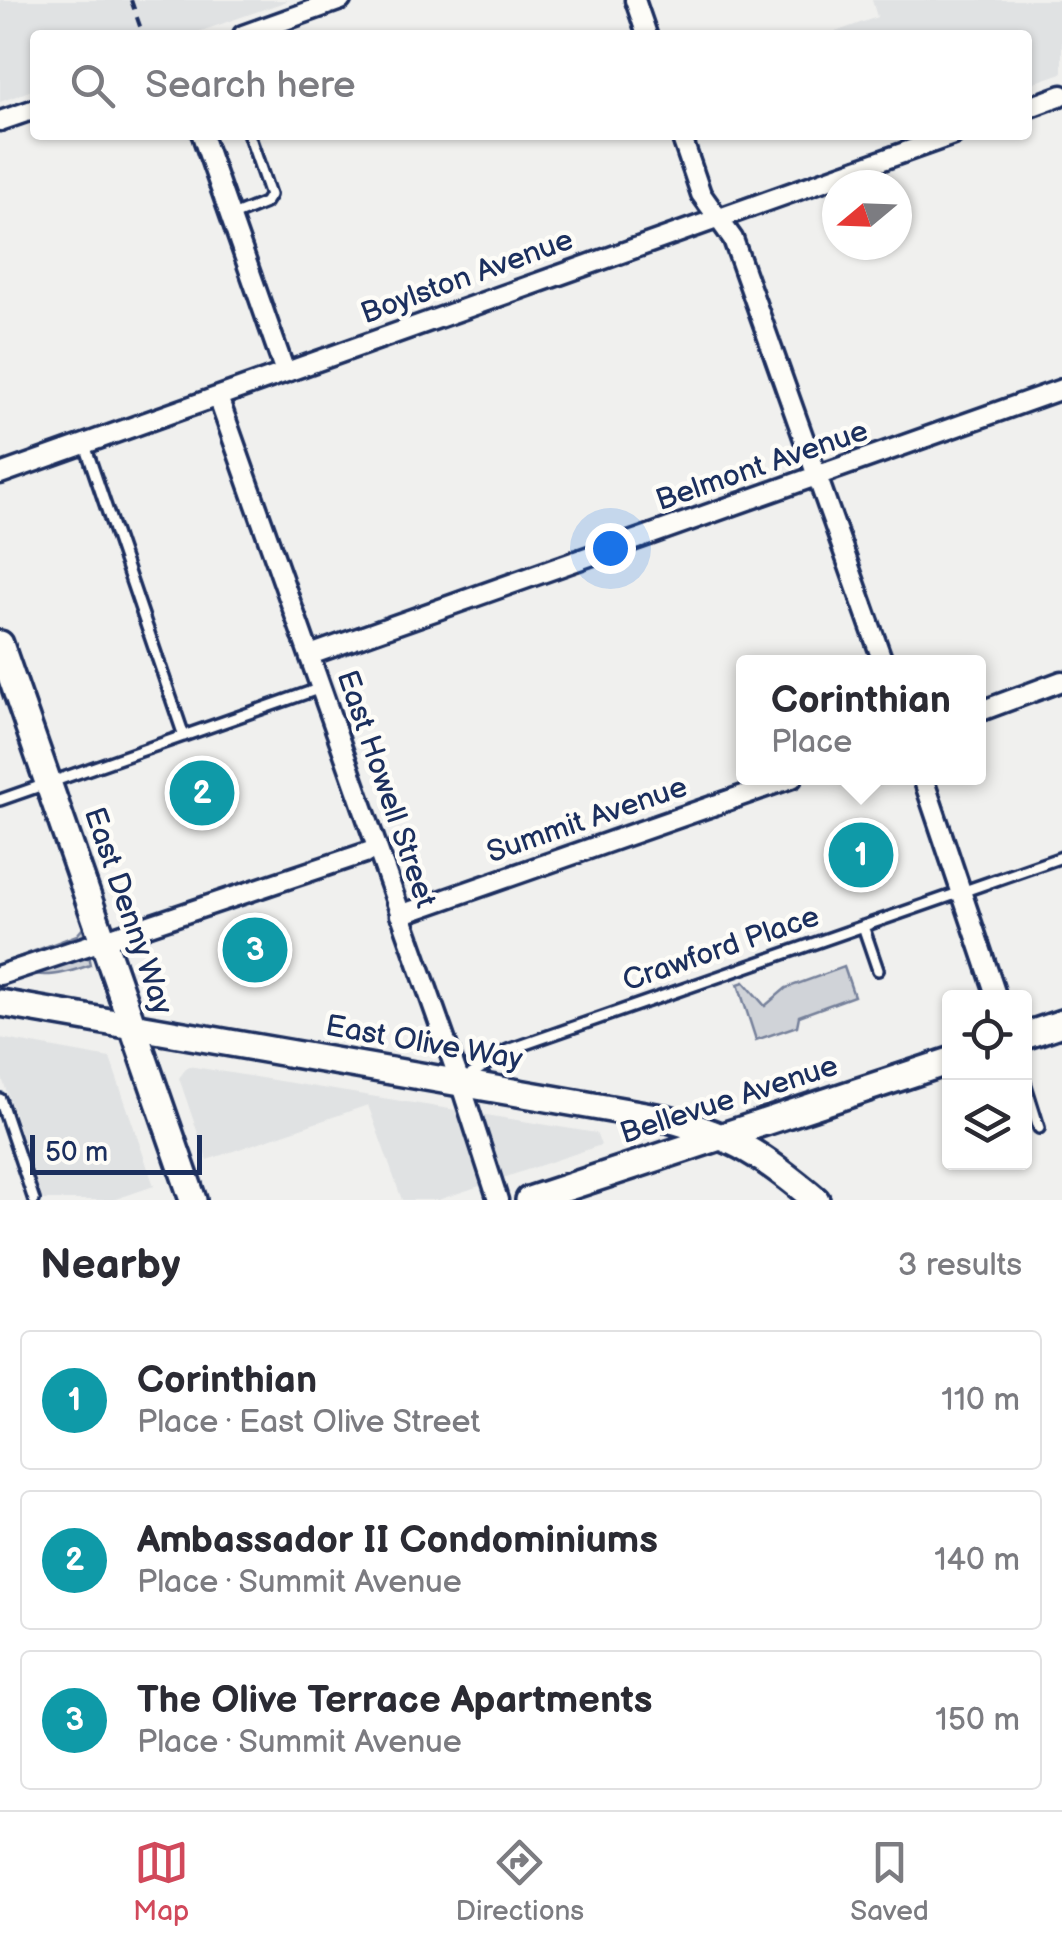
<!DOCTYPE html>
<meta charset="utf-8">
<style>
body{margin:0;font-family:"Balsamiq Sans",sans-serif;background:#f2f2f3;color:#2b2b33}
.controls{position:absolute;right:30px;bottom:30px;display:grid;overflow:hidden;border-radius:10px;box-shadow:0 2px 8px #0004}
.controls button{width:90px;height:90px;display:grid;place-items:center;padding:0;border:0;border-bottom:2px solid #e1e1e2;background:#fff;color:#2b2b33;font:50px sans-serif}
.compass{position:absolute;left:822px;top:170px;width:90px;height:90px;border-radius:50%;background:#fff;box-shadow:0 2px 8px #0004;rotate:251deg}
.scale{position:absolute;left:30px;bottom:25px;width:172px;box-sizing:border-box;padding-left:10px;border:5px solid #1b2f5e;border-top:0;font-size:28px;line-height:35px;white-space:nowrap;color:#1b2f5e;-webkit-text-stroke:8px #fdfcf7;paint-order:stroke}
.you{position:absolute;left:610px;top:548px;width:35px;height:35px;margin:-25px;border:8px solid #fff;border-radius:50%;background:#1a73e8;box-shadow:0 0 0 15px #1a73e833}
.badge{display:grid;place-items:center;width:65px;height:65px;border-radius:50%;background:#d1495b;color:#fff;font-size:32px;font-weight:700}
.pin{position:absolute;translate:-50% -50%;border:5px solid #fff;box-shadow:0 2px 10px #0006}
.popup{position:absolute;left:736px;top:655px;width:250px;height:130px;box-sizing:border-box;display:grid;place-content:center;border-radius:10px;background:#fff;filter:drop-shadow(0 2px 8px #0005);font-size:32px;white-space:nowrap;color:#7c7c81}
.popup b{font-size:38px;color:#2b2b33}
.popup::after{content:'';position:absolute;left:50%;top:100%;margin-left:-20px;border:20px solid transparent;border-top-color:#fff}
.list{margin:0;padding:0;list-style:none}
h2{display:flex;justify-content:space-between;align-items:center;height:130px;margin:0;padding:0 40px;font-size:42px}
h2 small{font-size:32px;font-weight:400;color:#7c7c81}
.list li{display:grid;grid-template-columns:65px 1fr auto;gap:30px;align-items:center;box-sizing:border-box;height:140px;margin:0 20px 20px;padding:0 20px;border:2px solid #e1e1e2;border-radius:10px}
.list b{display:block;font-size:38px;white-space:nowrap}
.list p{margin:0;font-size:32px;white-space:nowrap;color:#7c7c81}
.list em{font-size:32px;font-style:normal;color:#7c7c81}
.icon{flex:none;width:55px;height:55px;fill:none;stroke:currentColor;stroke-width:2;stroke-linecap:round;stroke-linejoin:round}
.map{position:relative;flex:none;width:1062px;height:1200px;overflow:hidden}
.search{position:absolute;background:#fff;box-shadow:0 2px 8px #0004;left:30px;right:30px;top:30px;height:110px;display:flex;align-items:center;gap:25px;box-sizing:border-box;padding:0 35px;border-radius:10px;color:#7c7c81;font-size:38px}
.sheet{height:610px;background:#fff}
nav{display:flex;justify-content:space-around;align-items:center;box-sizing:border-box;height:140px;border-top:2px solid #e1e1e2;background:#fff;font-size:28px;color:#7c7c81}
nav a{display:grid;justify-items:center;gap:5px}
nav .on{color:#d1495b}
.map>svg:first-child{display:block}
.built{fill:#e0e2e3}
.green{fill:#d0d3d8;stroke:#76819b;stroke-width:2.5}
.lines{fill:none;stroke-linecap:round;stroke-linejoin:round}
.lane-casing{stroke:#1b2f5e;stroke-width:16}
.street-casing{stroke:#1b2f5e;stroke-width:25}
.secondary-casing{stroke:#1b2f5e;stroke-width:32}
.path{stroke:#1b2f5e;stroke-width:4;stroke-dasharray:10 8;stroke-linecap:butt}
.lane{stroke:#fdfcf7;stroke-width:9}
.street{stroke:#fdfcf7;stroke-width:18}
.secondary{stroke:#fdfcf7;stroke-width:25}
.labels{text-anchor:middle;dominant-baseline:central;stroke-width:9;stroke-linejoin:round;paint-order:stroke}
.street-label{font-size:30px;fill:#1b2f5e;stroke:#fdfcf7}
</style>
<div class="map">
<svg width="1062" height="1200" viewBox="0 0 1062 1200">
<rect width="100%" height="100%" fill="#f0f0ee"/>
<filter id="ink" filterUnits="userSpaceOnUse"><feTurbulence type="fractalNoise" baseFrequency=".01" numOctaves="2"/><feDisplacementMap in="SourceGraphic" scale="20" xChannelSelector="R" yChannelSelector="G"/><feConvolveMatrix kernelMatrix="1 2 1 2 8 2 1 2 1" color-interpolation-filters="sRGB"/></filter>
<g filter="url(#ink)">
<path class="built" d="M0,0H290L190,35H35V89L0,102Z
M872,0H1062V73L1027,85V35H827L877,17Z
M0,1038L110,1058L154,1186L113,1200H43L0,1072Z
M188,1066L596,1133L601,1145L438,1200H402L368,1105L207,1160L179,1078Z"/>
<path class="green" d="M83,928L90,965C51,979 38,978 0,964L77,935Z
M844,967L854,996L799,1016L797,1026L756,1040L738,984L744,982L765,1006L786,988Z"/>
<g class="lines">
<defs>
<path id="lane" d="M230,217L265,203L270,195L249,135
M85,445L184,736
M0,800L321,688
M863,926L878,970
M466,1078L508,1050L1062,857
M1024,1080L1039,1128
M0,1099L34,1200"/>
<path id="street" d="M635,0L647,35
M243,35L341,0
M1027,108L1062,95
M0,121L35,109
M202,135L285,372
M681,135L701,194L733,239L883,662
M218,397L460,1082L498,1200
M0,474L953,135
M310,655L1062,389
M978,712L1062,681
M923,778L997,998
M400,915L792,778
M0,975L377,849"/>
<path id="secondary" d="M0,644L193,1200
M0,1003L668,1119C737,1138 762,1155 816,1200
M1024,1036L1062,1023
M529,1200L950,1061"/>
</defs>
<use href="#lane" class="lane-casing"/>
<use href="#street" class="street-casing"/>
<use href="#secondary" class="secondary-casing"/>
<path class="path" d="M131,0L143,35"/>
<use href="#lane" class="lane"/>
<use href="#street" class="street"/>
<use href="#secondary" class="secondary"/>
</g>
</g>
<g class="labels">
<g class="street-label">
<text transform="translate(467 277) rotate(-20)">Boylston Avenue</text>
<text transform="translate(762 466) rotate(-19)">Belmont Avenue</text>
<text transform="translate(386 789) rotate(71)">East Howell Street</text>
<text transform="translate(587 820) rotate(-19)">Summit Avenue</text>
<text transform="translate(128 911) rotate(71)">East Denny Way</text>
<text transform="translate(721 949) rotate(-19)">Crawford Place</text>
<text transform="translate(424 1043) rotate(10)">East Olive Way</text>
<text transform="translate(729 1100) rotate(-18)">Bellevue Avenue</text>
</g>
</g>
</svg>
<div class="controls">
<button><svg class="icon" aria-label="locate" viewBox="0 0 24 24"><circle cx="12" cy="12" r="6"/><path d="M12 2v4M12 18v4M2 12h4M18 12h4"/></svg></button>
<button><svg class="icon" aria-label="layers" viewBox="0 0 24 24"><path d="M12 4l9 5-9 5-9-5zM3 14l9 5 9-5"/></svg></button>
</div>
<svg class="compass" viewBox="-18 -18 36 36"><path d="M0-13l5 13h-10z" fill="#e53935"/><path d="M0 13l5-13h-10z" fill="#7c7c81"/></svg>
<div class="scale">50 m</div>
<div class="you"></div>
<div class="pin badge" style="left:861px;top:855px;background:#0f9aa8">1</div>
<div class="popup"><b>Corinthian</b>Place</div>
<div class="pin badge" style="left:202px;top:793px;background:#0f9aa8">2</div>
<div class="pin badge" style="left:255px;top:950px;background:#0f9aa8">3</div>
<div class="search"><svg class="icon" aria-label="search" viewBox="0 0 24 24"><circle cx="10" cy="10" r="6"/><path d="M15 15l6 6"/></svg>Search here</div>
</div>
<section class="sheet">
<h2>Nearby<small>3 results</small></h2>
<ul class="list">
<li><span class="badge" style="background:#0f9aa8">1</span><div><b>Corinthian</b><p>Place · East Olive Street</p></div><em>110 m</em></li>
<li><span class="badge" style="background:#0f9aa8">2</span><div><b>Ambassador II Condominiums</b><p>Place · Summit Avenue</p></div><em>140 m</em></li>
<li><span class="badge" style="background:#0f9aa8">3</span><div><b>The Olive Terrace Apartments</b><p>Place · Summit Avenue</p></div><em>150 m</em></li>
</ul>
</section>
<nav>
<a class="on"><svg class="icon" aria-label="map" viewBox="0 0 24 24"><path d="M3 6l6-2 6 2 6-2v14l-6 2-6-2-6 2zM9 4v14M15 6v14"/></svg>Map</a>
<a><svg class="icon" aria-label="directions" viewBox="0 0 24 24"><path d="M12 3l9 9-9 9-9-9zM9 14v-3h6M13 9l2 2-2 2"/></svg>Directions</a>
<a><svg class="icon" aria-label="saved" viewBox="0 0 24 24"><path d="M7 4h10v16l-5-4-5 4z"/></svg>Saved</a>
</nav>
